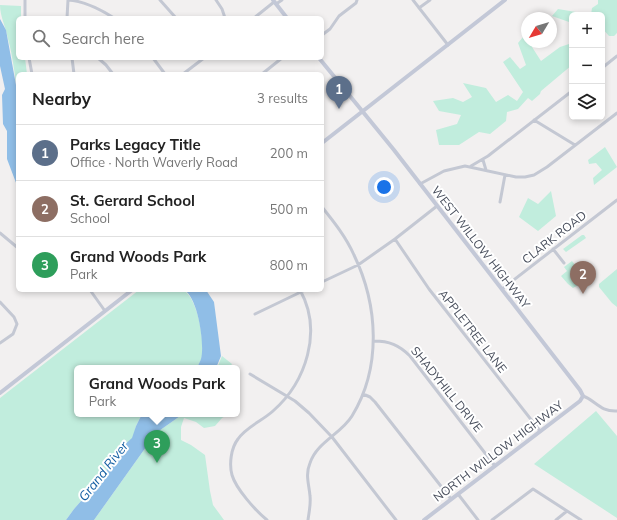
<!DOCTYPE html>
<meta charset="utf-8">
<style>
body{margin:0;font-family:Mulish,sans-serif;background:#f6f6f6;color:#222}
.controls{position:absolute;right:12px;top:12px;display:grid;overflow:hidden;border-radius:6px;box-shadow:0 2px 6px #0003}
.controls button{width:36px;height:36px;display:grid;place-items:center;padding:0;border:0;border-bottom:1px solid #e0e0e0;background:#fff;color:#222;font:20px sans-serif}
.compass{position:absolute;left:521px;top:12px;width:36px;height:36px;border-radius:50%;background:#fff;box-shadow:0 2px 6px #0003;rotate:232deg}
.you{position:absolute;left:384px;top:187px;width:14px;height:14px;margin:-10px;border:3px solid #fff;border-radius:50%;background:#1a73e8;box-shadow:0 0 0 6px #1a73e833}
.badge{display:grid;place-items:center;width:26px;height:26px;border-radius:50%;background:#2342d8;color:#fff;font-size:13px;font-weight:700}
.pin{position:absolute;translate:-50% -33px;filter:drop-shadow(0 1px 2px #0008)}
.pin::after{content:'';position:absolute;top:21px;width:14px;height:12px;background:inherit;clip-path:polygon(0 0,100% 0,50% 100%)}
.popup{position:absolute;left:74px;top:365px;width:166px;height:52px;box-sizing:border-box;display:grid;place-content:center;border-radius:6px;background:#fff;filter:drop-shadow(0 1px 3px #0005);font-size:13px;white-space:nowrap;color:#767676}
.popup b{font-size:15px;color:#222}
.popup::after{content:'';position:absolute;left:50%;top:100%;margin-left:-8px;border:8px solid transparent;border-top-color:#fff}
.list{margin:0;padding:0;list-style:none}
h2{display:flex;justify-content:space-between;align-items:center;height:52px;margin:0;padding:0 16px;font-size:17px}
h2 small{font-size:13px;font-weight:400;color:#767676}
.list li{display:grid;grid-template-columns:26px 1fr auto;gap:12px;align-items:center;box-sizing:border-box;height:56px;padding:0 16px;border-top:1px solid #e0e0e0}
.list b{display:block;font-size:15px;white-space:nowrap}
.list p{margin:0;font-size:13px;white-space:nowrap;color:#767676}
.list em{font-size:13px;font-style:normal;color:#767676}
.icon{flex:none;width:22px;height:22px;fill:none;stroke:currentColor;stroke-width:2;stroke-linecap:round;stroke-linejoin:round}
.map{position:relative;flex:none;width:617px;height:520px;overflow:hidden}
.search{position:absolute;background:#fff;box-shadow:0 2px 6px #0003;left:16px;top:16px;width:308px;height:44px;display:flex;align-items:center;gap:10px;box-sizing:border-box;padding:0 14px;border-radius:6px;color:#767676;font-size:15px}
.panel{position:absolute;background:#fff;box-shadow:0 2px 6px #0003;left:16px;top:72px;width:308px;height:220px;border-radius:6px}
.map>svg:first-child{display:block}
.green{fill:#c1eddd}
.water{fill:#90bee7}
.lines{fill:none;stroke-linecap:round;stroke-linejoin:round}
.street{stroke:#c4c8d3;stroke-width:3}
.secondary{stroke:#c3c8d7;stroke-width:4}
.labels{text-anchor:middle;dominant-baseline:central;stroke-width:4;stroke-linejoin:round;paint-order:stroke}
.street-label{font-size:12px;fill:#484e5c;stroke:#fff}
.water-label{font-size:13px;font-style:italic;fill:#145fa3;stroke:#fff}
</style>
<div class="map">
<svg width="617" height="520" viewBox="0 0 617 520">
<rect width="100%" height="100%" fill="#f2f0f0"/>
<path class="green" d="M598,0H617V33L614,36H609L602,28V15H591L592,8L598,4Z
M0,5L21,6V18H18V58H25L27,74H18V96C15,77 13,57 8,39C6,28 0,16 0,5Z
M558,9L582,13L584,15H572V65L541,91L540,94L532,101L528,98L518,109L507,112L506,121L490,134L479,132L459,145H439L436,130L457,124L461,115L439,111L433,101L453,98L463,102L472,97L463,83L486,88L496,102L508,95L517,101L523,92L503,62L510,57L520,69L526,65L518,43L523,37L527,38V42H533L532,47L541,61L560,47L572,43L569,22L552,16Z
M605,147L617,167L594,185L593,178L602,170L596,163L589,164L588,160Z
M551,191L556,216L538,231L519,217L528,198L538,204Z
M582,235H584L586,238L566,252L563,249Z
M572,261L575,265H578L581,264L585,270L582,273L583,278L582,283L573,288L568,284L561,276L567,271L564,267Z
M617,269V307L612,303L599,287V284Z
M139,290H183C198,297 206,346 201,360C200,363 197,366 196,368H77V414H142L136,426L133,438L122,447L103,476L74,509L66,520H0V398Z
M222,356L232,364L229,368H217Z
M596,411L617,436V518L534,464Z
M183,414H229L222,418L215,426L204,428L196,422L184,418L181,427V440L191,445L205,455L210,491L213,505L224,520H94L156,433Z"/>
<path class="water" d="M0,19L6,30L18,96V188L7,159V131L3,124L2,95L5,89L0,66Z
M184,290H206L214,302L221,356L216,368H197C198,365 200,362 201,359C205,345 198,297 184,290Z
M142,414H183L156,433L94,520H66L74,509L103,476L122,447L132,438L136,426Z"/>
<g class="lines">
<path class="street" d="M68,0C84,1 100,9 114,18
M160,0L176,18
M216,0L222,9L225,18
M413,0L448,45
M276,4L282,0
M419,8L430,0
M25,18V0
M67,18L68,0
M254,18L274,2
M322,35L330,29L339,16L356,3L357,0
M29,58L32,74
M72,58L74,74
M98,58L106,65L113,74
M153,58L165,74
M602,68L617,56
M183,74L204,58
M262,74L282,58
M534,120L575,145
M483,160L486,170
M471,166L488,156L572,91
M420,184L444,171L465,166L516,177H525L534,175L547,167L617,113
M500,202L505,175
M0,233L18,248
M395,239L429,289L540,431
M553,249L564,263
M322,282L358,265L395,239L437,206
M502,289L617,200
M90,290L105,311
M0,302L14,317L17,324L13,334L0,343
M255,314L305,290
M374,341C389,341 399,345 410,356L495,466
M250,374L295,401L309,413L332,437L396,520
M363,394L370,397L375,402L451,499
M583,396C595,400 600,412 617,411
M458,494L478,520
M267,520C256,511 236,489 232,475C229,464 231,448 238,439C246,427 262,421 273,411C306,382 323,331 300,290
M308,520C309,512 311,504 310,496C309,484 305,475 310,463C317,442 341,434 352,416C382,367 378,305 354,255C346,237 334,222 322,207
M492,520L533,489L581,520
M556,520L567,511"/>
<path class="secondary" d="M273,0L287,18
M319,58L394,150L580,390L583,396L580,401L424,520
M322,143L505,0
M0,393L132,290"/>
</g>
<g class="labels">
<g class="street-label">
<text transform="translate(554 237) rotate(-38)">CLARK ROAD</text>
<text transform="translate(481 247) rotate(52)">WEST WILLOW HIGHWAY</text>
<text transform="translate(473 331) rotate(52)">APPLETREE LANE</text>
<text transform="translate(447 389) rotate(51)">SHADYHILL DRIVE</text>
<text transform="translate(498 451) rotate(-37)">NORTH WILLOW HIGHWAY</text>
</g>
<g class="water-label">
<text transform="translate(103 471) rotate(-52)">Grand River</text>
</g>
</g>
</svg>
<div class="controls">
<button>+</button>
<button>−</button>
<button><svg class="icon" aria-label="layers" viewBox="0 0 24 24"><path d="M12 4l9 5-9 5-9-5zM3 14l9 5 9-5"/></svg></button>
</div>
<svg class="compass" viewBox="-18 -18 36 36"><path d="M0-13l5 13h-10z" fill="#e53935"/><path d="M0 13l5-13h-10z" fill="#767676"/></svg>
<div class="you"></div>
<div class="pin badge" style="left:339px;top:109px;background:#5c6f8a">1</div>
<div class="pin badge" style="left:583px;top:294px;background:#8d6e63">2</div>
<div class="pin badge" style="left:157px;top:463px;background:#2e9e5b">3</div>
<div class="popup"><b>Grand Woods Park</b>Park</div>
<div class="search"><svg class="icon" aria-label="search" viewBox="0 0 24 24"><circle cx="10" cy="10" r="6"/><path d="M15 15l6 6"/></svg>Search here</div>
<section class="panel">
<h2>Nearby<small>3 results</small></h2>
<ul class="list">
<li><span class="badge" style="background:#5c6f8a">1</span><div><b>Parks Legacy Title</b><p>Office · North Waverly Road</p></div><em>200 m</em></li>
<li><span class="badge" style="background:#8d6e63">2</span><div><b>St. Gerard School</b><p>School</p></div><em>500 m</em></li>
<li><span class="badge" style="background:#2e9e5b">3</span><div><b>Grand Woods Park</b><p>Park</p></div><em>800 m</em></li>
</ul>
</section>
</div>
